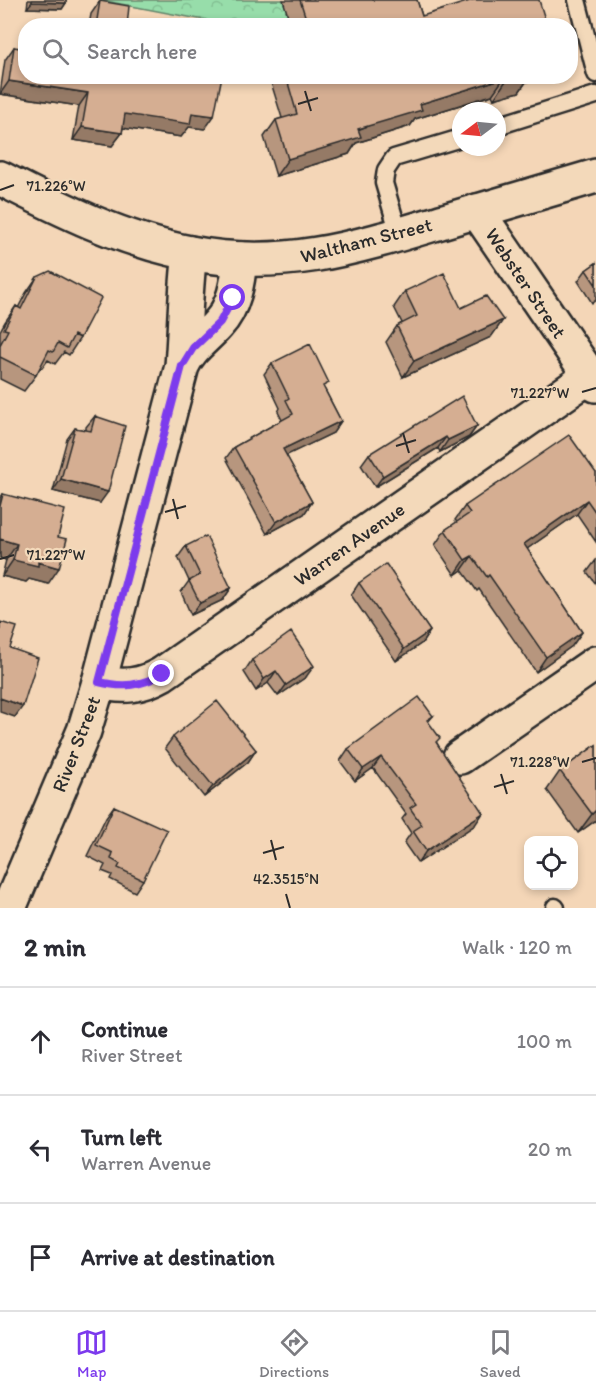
<!DOCTYPE html>
<meta charset="utf-8">
<style>
body{margin:0;font-family:Itim,sans-serif;background:#f2f2f3;color:#2b2b33}
.controls{position:absolute;right:18px;bottom:18px;display:grid;overflow:hidden;border-radius:12px;box-shadow:0 3px 9px #0003}
.controls button{width:54px;height:54px;display:grid;place-items:center;padding:0;border:0;border-bottom:2px solid #e1e1e2;background:#fff;color:#2b2b33;font:30px sans-serif}
.compass{position:absolute;left:452px;top:102px;width:54px;height:54px;border-radius:50%;background:#fff;box-shadow:0 3px 9px #0003;rotate:254deg}
.stop{position:absolute;width:18px;height:18px;margin:-14px;border:4px solid #7c3aed;border-radius:50%;background:#fff}
.stop.end{background:#7c3aed;border-color:#fff;box-shadow:0 2px 6px #0008}
.list{margin:0;padding:0;list-style:none}
h2{display:flex;justify-content:space-between;align-items:center;height:78px;margin:0;padding:0 24px;font-size:26px}
h2 small{font-size:20px;font-weight:400;color:#7c7c81}
.list li{display:grid;grid-template-columns:39px 1fr auto;gap:18px;align-items:center;box-sizing:border-box;height:108px;padding:0 24px;border-top:2px solid #e1e1e2}
.list b{display:block;font-size:22px;white-space:nowrap}
.list p{margin:0;font-size:20px;white-space:nowrap;color:#7c7c81}
.list em{font-size:20px;font-style:normal;color:#7c7c81}
.icon{flex:none;width:33px;height:33px;fill:none;stroke:currentColor;stroke-width:2;stroke-linecap:round;stroke-linejoin:round}
.map{position:relative;flex:none;width:596px;height:908px;overflow:hidden}
.search{position:absolute;background:#fff;box-shadow:0 3px 9px #0003;left:18px;right:18px;top:18px;height:66px;display:flex;align-items:center;gap:15px;box-sizing:border-box;padding:0 21px;border-radius:24px;color:#7c7c81;font-size:22px}
.sheet{height:402px;background:#fff}
nav{display:flex;justify-content:space-around;align-items:center;box-sizing:border-box;height:84px;border-top:2px solid #e1e1e2;background:#fff;font-size:16px;color:#7c7c81}
nav a{display:grid;justify-items:center;gap:3px}
nav .on{color:#7c3aed}
.map>svg:first-child{display:block}
.park{fill:url(#park-crowns);stroke:#61846a;stroke-width:1.5}
.lines{fill:none;stroke-linecap:round;stroke-linejoin:round}
.service-casing{stroke:#2b2b2b;stroke-width:21}
.minor-casing{stroke:#2b2b2b;stroke-width:38}
.tertiary-casing{stroke:#2b2b2b;stroke-width:38}
.secondary-casing{stroke:#2b2b2b;stroke-width:38}
.service{stroke:#f3d9ba;stroke-width:16}
.minor{stroke:#f3d9ba;stroke-width:33}
.tertiary{stroke:#f3d9ba;stroke-width:33}
.secondary{stroke:#f3d9ba;stroke-width:33}
.wall{fill:#b7967e;stroke:#2b2b2b;stroke-width:1.5}
.shaded-wall{fill:#957a66;stroke:#2b2b2b;stroke-width:1.5}
.building{fill:#d5ae92;stroke:#2b2b2b;stroke-width:1.5}
.route{stroke:#7c3aed;stroke-width:8}
.ticks{fill:none;stroke:#2b2b2b;stroke-width:2}
.labels{text-anchor:middle;dominant-baseline:central;stroke-width:4.5;stroke-linejoin:round;paint-order:stroke}
.street-label{font-size:20px;fill:#2b2b2b;stroke:#f3d9ba}
.ticks-label{font-size:15px;text-anchor:middle;fill:#2b2b2b;stroke:#f3d9ba;stroke-width:4.5;stroke-linejoin:round;paint-order:stroke}
</style>
<div class="map">
<svg width="596" height="908" viewBox="0 0 596 908">
<defs>
<pattern id="park-crowns" width="20" height="18" patternUnits="userSpaceOnUse" patternTransform="scale(1.5)"><rect width="20" height="18" fill="#97ddaa"/><path d="M2 6a3 3 0 1 1 6 0M12 15a3 3 0 1 1 6 0" fill="none" stroke="#82be92"/></pattern>
</defs>
<rect width="100%" height="100%" fill="#f4d6b7"/>
<filter id="ink" filterUnits="userSpaceOnUse"><feTurbulence type="fractalNoise" baseFrequency=".0167" numOctaves="2"/><feDisplacementMap in="SourceGraphic" scale="12" xChannelSelector="R" yChannelSelector="G"/><feConvolveMatrix kernelMatrix="1 2 1 2 8 2 1 2 1" color-interpolation-filters="sRGB"/></filter>
<g filter="url(#ink)">
<path class="park" d="M100,0H284L291,25H230Z"/>
<g class="lines">
<defs>
<path id="service" d="M577,0L596,74
M497,126L596,95
M399,234L384,183L386,170L394,158L461,138
M555,907L556,908"/>
<path id="minor" d="M99,682C123,688 141,686 162,674L590,376
M460,757L596,663"/>
<path id="tertiary" d="M477,211L596,385
M182,366C190,348 205,339 218,324C234,307 238,282 240,259
M9,908L84,731L99,682L182,366C185,329 185,291 190,253"/>
<path id="secondary" d="M0,178C60,209 122,240 190,253C283,271 355,248 444,221C494,206 545,191 596,176"/>
</defs>
<use href="#service" class="service-casing"/>
<use href="#minor" class="minor-casing"/>
<use href="#tertiary" class="tertiary-casing"/>
<use href="#secondary" class="secondary-casing"/>
<use href="#service" class="service"/>
<use href="#minor" class="minor"/>
<use href="#tertiary" class="tertiary"/>
<use href="#secondary" class="secondary"/>
</g>
<path class="wall" d="M28,0H66V3L62,9L27,8Z
M283,0H417L422,16L547,26H291Z
M100,1L127,26H89L91,14Z
M14,47L26,76H222L205,129L189,127L181,137L123,128L122,133L112,146L73,140L79,106L0,94L5,60Z
M269,76H544L526,82L519,92L494,99L492,95L415,119L410,126L356,143L349,154L276,176L264,137L276,120L282,118Z
M596,263V300L592,303L578,281L586,270Z
M37,277L80,338L69,355L64,352L55,364L48,360L42,368L40,367L36,375L24,391L0,379V331L5,322L16,306L18,308L26,293Z
M405,291L461,308L503,320L491,337L403,377L386,342L397,326L402,323L394,307Z
M272,363L325,390L341,421L333,433L286,455L312,502L304,514L267,534L226,458L234,447L282,420L278,412L280,408L264,374Z
M95,416L100,503L53,491L67,439L75,428L86,430V427Z
M477,426L469,437L440,452L438,448L375,487L361,465L369,454Z
M596,473V542L577,514L527,549L582,632L572,646L536,672L479,589L477,591L462,570L455,575L435,545L445,530L457,522L455,520L465,506Z
M3,494L58,537L48,584L29,579L26,582L2,576L6,560L0,558V498Z
M186,546L231,588L223,600L191,615L181,592L189,581L178,557Z
M596,560V584L587,572Z
M359,583L410,599L409,601L430,631L422,643L396,661L351,595Z
M252,660L306,677L278,696L268,683L256,691L244,672Z
M433,716L428,722L437,743L475,825L418,863L404,843L411,833L402,819L406,814L373,768L355,781L340,761L348,749Z
M173,737L256,750L248,762L204,797L165,748Z
M596,745V820L578,833L547,790L560,771Z
M114,806L143,880L135,892L110,879L112,875L102,871L105,865L87,856L106,817Z"/>
<path class="shaded-wall" d="M32,2L66,3L62,9L27,8Z
M523,76H544L526,82L519,92L494,99L505,82Z
M504,78L492,95L415,119L410,126L356,143L349,154L276,176L288,159L420,104Z
M9,81L88,93L79,106L0,94Z
M192,113L214,116L205,129L189,127L181,137L116,127L125,114Z
M82,127L122,133L112,146L73,140Z
M503,320L491,337L403,377L414,361Z
M341,421L333,433L275,461L283,449Z
M477,426L469,437L440,452L448,440Z
M446,437L438,448L375,487L383,476Z
M61,479L108,492L100,503L53,491Z
M587,500L577,514L514,558L524,544Z
M312,502L304,514L267,534L276,522Z
M0,539L17,544L6,560L0,558Z
M472,556L462,570L455,575L465,560Z
M13,560L38,562L59,568L48,584L29,579L26,582L2,576Z
M231,588L223,600L191,615L200,603Z
M430,631L422,643L396,661L404,649Z
M582,632L572,646L536,672L546,657Z
M314,666L306,677L278,696L286,685Z
M276,671L268,683L256,691L264,679Z
M0,698L23,706L15,717L0,712Z
M256,750L248,762L204,797L213,786Z
M381,757L373,768L355,781L363,769Z
M596,810V820L578,833L592,814Z
M483,813L475,825L418,863L426,851Z"/>
<path class="building" d="M32,0H66V3L32,2Z
M300,0H417L422,16L473,0H539L547,26H295L307,22Z
M100,1L129,6L127,26H96Z
M14,47L26,49V76H222L214,116L192,113L190,124L125,114L122,133L82,127L88,93L9,81Z
M286,76H525L505,82L504,78L420,104L422,110L358,129L361,137L288,159L276,120L297,114Z
M596,263V285L586,270Z
M50,271L101,298L80,338L74,335L67,348L58,343L53,352L49,350L36,375L0,357V345L8,330L4,329L16,306L21,309L37,277Z
M444,273L461,308L486,296L503,320L414,361L397,326L417,316L405,291Z
M310,344L329,383L323,386L341,421L283,449L312,502L276,522L234,447L293,414L286,400L289,398L272,363Z
M462,396L477,426L448,440L446,437L383,476L369,454Z
M95,416L125,426L108,492L61,479L75,428L91,431Z
M569,435L596,473V513L587,500L524,544L582,632L546,657L489,575L487,577L472,556L465,560L445,530L470,513L465,506Z
M3,494L65,510L58,537L67,539L59,568L38,562V566L13,560L17,544L0,539V506Z
M206,536L231,588L200,603L189,581L200,575L186,546Z
M386,564L410,599L409,600L430,631L404,649L359,583Z
M0,622L17,627L10,648L38,658L23,706L0,698Z
M291,632L314,666L286,685L276,671L264,679L252,660Z
M419,697L433,716L427,720L440,738L436,742L483,813L426,851L413,831L422,825L410,808L416,804L381,757L363,769L348,749Z
M217,701L256,750L213,786L173,737Z
M596,745V810L592,814L560,771Z
M114,806L167,830L143,880L118,868L120,864L111,859L113,853L96,845Z"/>
</g>
<g class="lines" filter="url(#ink)">
<path class="route" d="M162,674C141,686 123,688 99,682L182,366L193,348L220,322L233,298"/>
</g>
<path class="ticks" d="M305,91L311,111M298,104L318,98M0,190L14,185M582,392L596,388M403,433L409,453M396,446L416,440M173,499L178,519M165,512L186,506M0,559L14,555M582,762L596,758M501,774L507,794M494,787L514,781M271,840L276,860M263,853L284,847M286,894L290,908"/>
<g class="labels">
<g class="street-label">
<text transform="translate(366 240) rotate(-14)">Waltham Street</text>
<text transform="translate(526 283) rotate(56)">Webster Street</text>
<text transform="translate(349 544) rotate(-35)">Warren Avenue</text>
<text transform="translate(76 744) rotate(-69)">River Street</text>
</g>
</g>
<g class="ticks-label">
<text x="56" y="191">71.226°W</text>
<text x="540" y="398">71.227°W</text>
<text x="56" y="560">71.227°W</text>
<text x="540" y="767">71.228°W</text>
<text x="286" y="884">42.3515°N</text>
</g>
</svg>
<div class="controls">
<button><svg class="icon" aria-label="locate" viewBox="0 0 24 24"><circle cx="12" cy="12" r="6"/><path d="M12 2v4M12 18v4M2 12h4M18 12h4"/></svg></button>
</div>
<svg class="compass" viewBox="-18 -18 36 36"><path d="M0-13l5 13h-10z" fill="#e53935"/><path d="M0 13l5-13h-10z" fill="#7c7c81"/></svg>
<div class="stop" style="left:233px;top:298px"></div>
<div class="stop end" style="left:162px;top:674px"></div>
<div class="search"><svg class="icon" aria-label="search" viewBox="0 0 24 24"><circle cx="10" cy="10" r="6"/><path d="M15 15l6 6"/></svg>Search here</div>
</div>
<section class="sheet">
<h2>2 min<small>Walk · 120 m</small></h2>
<ul class="list">
<li><svg class="icon" aria-label="ahead" viewBox="0 0 24 24"><path d="M12 20V5M6 11l6-6 6 6"/></svg><div><b>Continue</b><p>River Street</p></div><em>100 m</em></li>
<li><svg class="icon" aria-label="left" viewBox="0 0 24 24"><path d="M17 20v-9H6M10 6l-5 5 5 5"/></svg><div><b>Turn left</b><p>Warren Avenue</p></div><em>20 m</em></li>
<li><svg class="icon" aria-label="arrive" viewBox="0 0 24 24"><path d="M6 21V4h12l-3 4 3 4H6"/></svg><div><b>Arrive at destination</b></div></li>
</ul>
</section>
<nav>
<a class="on"><svg class="icon" aria-label="map" viewBox="0 0 24 24"><path d="M3 6l6-2 6 2 6-2v14l-6 2-6-2-6 2zM9 4v14M15 6v14"/></svg>Map</a>
<a><svg class="icon" aria-label="directions" viewBox="0 0 24 24"><path d="M12 3l9 9-9 9-9-9zM9 14v-3h6M13 9l2 2-2 2"/></svg>Directions</a>
<a><svg class="icon" aria-label="saved" viewBox="0 0 24 24"><path d="M7 4h10v16l-5-4-5 4z"/></svg>Saved</a>
</nav>
